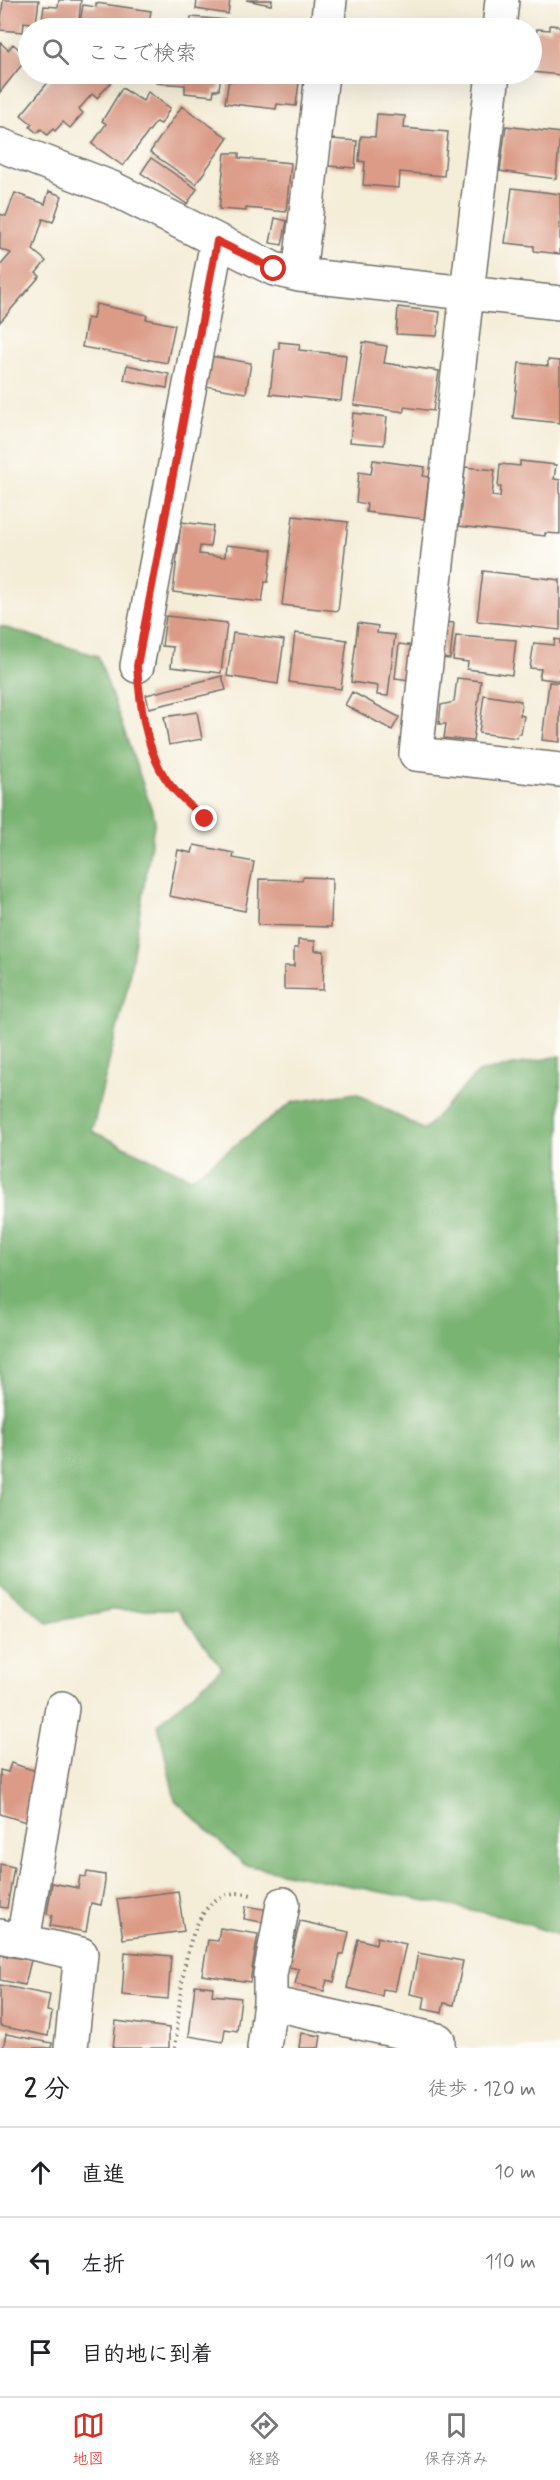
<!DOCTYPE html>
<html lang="ja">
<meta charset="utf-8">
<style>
body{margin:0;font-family:Mynerve,"Klee One",sans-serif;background:#f2f2f2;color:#202124}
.stop{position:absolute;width:18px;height:18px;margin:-14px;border:4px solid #d93025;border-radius:50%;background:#fff}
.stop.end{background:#d93025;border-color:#fff;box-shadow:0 2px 6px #0008}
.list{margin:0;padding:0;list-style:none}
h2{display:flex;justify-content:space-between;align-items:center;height:78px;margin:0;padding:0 24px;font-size:26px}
h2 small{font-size:20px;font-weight:400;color:#757577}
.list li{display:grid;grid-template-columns:39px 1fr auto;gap:18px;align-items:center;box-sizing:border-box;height:90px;padding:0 24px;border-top:2px solid #e0e0e0}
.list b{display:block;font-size:22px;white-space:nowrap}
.list em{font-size:20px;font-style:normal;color:#757577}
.icon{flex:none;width:33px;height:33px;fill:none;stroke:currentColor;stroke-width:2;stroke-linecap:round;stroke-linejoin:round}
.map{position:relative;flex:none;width:560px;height:2048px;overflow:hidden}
.search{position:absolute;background:#fff;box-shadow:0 6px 24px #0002;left:18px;right:18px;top:18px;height:66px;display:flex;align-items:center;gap:15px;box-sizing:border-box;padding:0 21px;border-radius:33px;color:#757577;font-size:22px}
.sheet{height:348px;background:#fff}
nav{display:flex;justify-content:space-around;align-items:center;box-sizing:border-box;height:84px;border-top:2px solid #e0e0e0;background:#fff;font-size:16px;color:#757577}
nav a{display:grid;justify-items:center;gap:3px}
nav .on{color:#d93025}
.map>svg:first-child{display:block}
.forest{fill:#7ab473;stroke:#52704f;stroke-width:1.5}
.building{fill:#db9b87}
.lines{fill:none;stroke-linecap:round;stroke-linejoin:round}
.minor-casing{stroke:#716f68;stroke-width:36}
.path{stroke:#716f68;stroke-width:4;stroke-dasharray:1.5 4.5;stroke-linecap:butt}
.minor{stroke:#fff;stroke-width:33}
.route{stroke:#d93025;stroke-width:8}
</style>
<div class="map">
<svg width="560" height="2048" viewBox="0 0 560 2048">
<rect width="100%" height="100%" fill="#fdfcf7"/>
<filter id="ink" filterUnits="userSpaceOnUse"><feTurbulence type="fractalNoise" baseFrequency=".0167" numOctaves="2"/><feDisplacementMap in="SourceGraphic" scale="12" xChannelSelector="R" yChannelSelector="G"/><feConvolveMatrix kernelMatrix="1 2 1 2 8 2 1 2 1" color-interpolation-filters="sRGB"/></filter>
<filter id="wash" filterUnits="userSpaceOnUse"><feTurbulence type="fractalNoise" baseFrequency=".008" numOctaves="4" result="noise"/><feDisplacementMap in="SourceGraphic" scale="24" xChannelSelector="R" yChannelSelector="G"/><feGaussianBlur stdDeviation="1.35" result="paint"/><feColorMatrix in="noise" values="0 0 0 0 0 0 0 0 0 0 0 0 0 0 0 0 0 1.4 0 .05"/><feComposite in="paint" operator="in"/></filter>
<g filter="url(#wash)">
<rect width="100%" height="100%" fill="#f4edd8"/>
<path class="forest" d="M0,626L98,656L155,819L127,989L92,1131L191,1178L293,1102L356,1093L424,1130L478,1072L560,1056V1936L507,1917L245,1865L175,1800L158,1724L222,1668L177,1610H111L48,1623L0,1583Z"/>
<g id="blocks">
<path class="building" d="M3,0H39L36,24L24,22L23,32L0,30Z
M59,0H81L78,28H41L44,6L58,7Z
M197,0H230L228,14L196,9Z
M246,0H272L271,5Z
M96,3L151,11L148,28H79L83,5L96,7Z
M191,17L227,20L226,28H189Z
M550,25L560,26V75L532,72L533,33L536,34L537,29L550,30Z
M0,42L8,50L13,44L28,57L0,92Z
M55,74H96L103,79L107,75L113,80L97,98L92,94L79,109L83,113L70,128L63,122L55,131L53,129L47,135L41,129L37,133L30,127L32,124L21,115Z
M157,74H221L219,90H214L213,96L185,93V85L156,83Z
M233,74H300L296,106L277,104L276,109L225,103L229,80L232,81Z
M122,88L143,101L148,92L170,108L161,124L156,122L123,166L92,144L106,124L102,121Z
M182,106L228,138L196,184L150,152Z
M377,114L405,116L404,128L448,132L444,176L400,172L399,188L363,185L365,162L359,161L361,136L375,137Z
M506,126L560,133L556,179L500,171Z
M331,139L357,141L355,168L328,166Z
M225,153H239V158L291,163L286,212L246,208V211L219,209Z
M151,158L197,189L187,204L141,173Z
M512,188L560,194V254L534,251V246L505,243Z
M49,191L62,196L53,222L43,219L33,250L46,261L36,273L40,276L0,322V266L11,253L0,249V214L6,216L15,193L45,204Z
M275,218L287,221L282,245L270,243Z
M96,304L147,315L146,319L175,325L167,363L82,347L87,318L93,319Z
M398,307L440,312L437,336L396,334Z
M279,342L300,344L299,350L346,355L341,401L270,394L275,349H279Z
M363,342L387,346L384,363L439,371L433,411L404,407V412L354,405Z
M210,356L251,363L246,393L205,386Z
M548,360L560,361V423L513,418L519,363L548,366Z
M127,365L169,374L167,388L124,380Z
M353,413L387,417L384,445L350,442Z
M373,460L425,467L423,476L429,477L424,519L366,512L367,504L356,502L359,472L371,474Z
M520,461L556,465L554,479L560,480V534L545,533V536L459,526L465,467L495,470L492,496L500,497L501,487H498L500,464L520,466Z
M293,516L348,522L338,611L282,605Z
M181,522L213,526L210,547L200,546L199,554L225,557L226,545L272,550L268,582H265L262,602L173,592Z
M483,571L560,580V630L477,621Z
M166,616L227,623L221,673L171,667L173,647L162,646Z
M444,622L454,623L450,659L441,658Z
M358,623L378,626L377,633L395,635L388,696L377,695L378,686L351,682Z
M233,633L284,640L278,684L227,676Z
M295,633L347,640L341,689L289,682Z
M456,636L516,640L512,675L467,669L468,662L453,660Z
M555,639L560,640V681L539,678L541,669L530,668L534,643L554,645Z
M399,644L414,646L410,680L395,678Z
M222,676L226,690L149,708L146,695Z
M457,678L481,681L473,741L444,738L446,724H439L441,705L454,702Z
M549,682L560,683V742L542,740Z
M352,692L399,717L392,730L345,705Z
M484,695L521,701L520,715L524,716L521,734H518L517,738L479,733Z
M197,712L202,739L169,745L164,717Z
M194,845L234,853L233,858L254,862L245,911L169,896L178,850L192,853Z
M303,877L332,878L331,927L258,925L259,879L302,880Z
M298,940L315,941V951H324L323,990L284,989V966H294V948H298Z
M11,1763L36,1771L31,1807L26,1822L0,1814V1770L8,1772Z
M0,1864L14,1867L7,1908L0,1907Z
M87,1872L105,1875V1881L101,1905L91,1903L86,1932L50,1926L52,1915L47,1914L52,1883L78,1888L80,1876L86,1877Z
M178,1891L184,1931L123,1939L117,1899Z
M246,1906L269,1910L267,1923L244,1919Z
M300,1921L349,1932L344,1954H340L334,1982L327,1980L324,1991L295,1984L299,1969L289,1967Z
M220,1928L258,1934L250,1982L202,1975L208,1940L218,1941Z
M377,1937L406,1944L395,1991L383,1989L382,1996L347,1988L358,1939L376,1944Z
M125,1952L171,1956L168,1999L122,1995Z
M418,1953L463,1961L454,2005L444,2003L442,2013L423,2009L425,1997L410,1994Z
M0,1955L31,1960L25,1985L0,1980Z
M0,1985L50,1995L47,2011L52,2012L48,2036L0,2026Z
M195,1985L213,1987L212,1995L241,1998L237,2031L225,2029L223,2042L189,2036Z
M116,2021L169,2028V2048H113Z
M301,2033L321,2036L319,2048H299Z
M6,2034L52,2043L51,2048H3Z"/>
</g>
</g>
<g filter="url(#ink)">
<use href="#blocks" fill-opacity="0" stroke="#716f68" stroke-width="1.5"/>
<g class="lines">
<defs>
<path id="minor" d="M327,28L330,0
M499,28L502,0
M493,74L467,292L416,754L560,770
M0,145L112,188L274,269L299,275L560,303
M299,275L322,74
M137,666L217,241
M0,1936L81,1954L71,2048
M23,1941L62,1708
M270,2003V1975L283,1904
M264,2048L270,2003L438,2040V2048"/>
</defs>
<use href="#minor" class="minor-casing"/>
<path class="path" d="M140,699L156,760L168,782L205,819
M175,2048C181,2006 180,1876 251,1895"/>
<use href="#minor" class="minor"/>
</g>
</g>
<g class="lines" filter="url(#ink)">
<path class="route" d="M205,819C192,807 178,796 168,782C145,750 140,704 137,666L217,241L274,269"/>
</g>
</svg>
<div class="stop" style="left:274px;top:269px"></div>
<div class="stop end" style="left:205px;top:819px"></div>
<div class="search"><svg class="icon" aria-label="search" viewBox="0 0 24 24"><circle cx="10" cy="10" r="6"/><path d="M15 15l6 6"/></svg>ここで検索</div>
</div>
<section class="sheet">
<h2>2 分<small>徒歩 · 120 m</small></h2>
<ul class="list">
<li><svg class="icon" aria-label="ahead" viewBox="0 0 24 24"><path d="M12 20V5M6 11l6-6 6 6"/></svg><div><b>直進</b></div><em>10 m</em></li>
<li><svg class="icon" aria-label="left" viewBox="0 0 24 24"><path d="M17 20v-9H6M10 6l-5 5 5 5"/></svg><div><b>左折</b></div><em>110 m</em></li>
<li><svg class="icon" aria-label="arrive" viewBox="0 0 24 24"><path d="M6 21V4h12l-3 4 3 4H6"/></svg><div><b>目的地に到着</b></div></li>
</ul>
</section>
<nav>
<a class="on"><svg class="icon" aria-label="map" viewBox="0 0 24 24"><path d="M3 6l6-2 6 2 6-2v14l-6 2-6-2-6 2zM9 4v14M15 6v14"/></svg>地図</a>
<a><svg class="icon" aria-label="directions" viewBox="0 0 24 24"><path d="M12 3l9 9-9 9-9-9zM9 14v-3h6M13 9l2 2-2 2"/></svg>経路</a>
<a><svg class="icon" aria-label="saved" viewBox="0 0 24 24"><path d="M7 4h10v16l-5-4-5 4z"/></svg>保存済み</a>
</nav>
